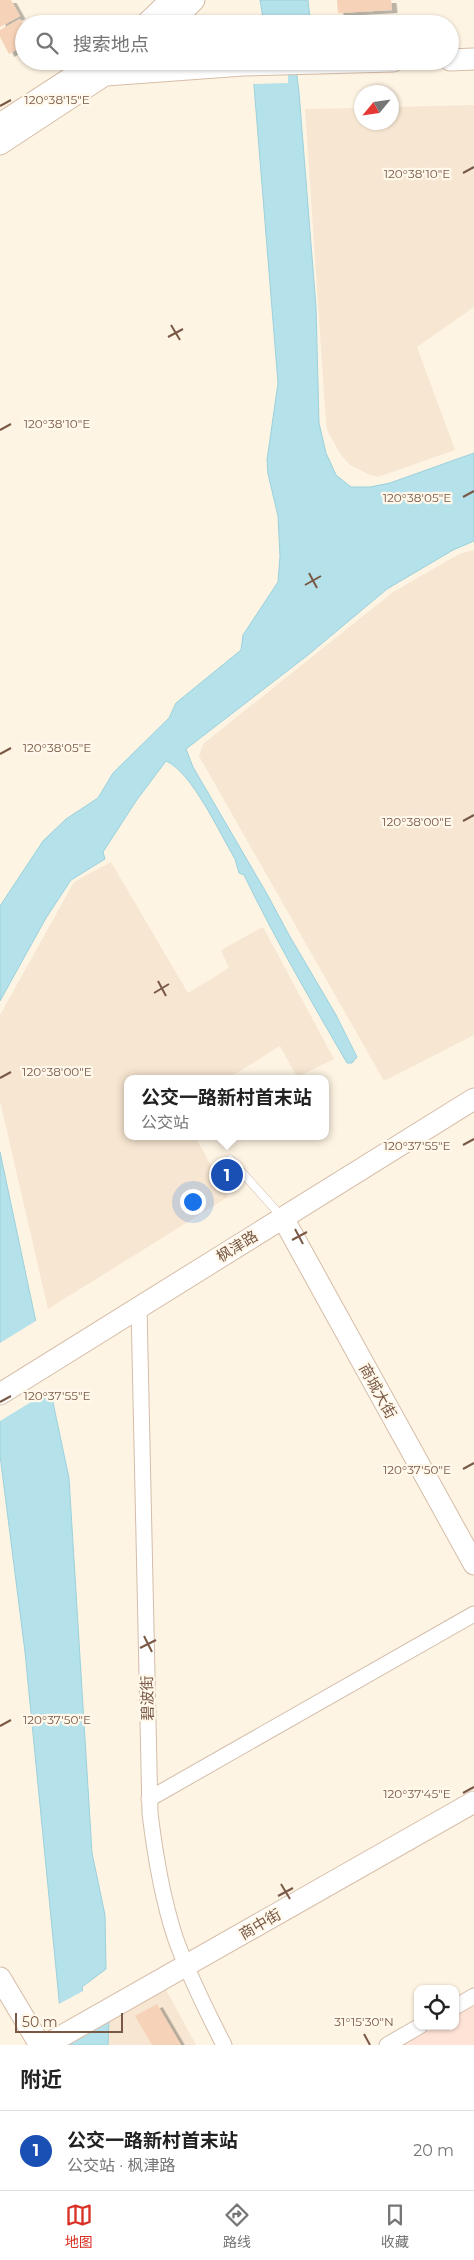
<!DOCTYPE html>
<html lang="zh">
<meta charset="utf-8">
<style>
body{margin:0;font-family:Montserrat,"Noto Sans SC",sans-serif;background:#f2f2f2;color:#222}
.controls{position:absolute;right:15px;bottom:15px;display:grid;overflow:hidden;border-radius:10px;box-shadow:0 1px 4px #0004}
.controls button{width:45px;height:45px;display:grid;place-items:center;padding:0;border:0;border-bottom:1px solid #e0e0e0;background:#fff;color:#222;font:25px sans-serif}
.compass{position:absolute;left:354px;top:85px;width:45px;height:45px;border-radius:50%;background:#fff;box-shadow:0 1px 4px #0004;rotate:241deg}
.scale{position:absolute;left:15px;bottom:12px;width:108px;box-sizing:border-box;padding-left:5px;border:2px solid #795946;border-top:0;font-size:14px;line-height:18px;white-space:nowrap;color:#795946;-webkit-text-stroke:4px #fff8eb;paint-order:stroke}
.you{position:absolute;left:192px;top:1201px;width:18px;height:18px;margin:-12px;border:4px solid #fff;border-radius:50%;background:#1a73e8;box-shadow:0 0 0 8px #1a73e833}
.badge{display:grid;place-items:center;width:32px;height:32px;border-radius:50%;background:#d93025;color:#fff;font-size:16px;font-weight:700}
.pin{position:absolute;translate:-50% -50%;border:2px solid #fff;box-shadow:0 1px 5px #0006}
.popup{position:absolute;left:124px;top:1075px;width:205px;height:65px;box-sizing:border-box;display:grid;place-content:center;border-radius:10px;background:#fff;filter:drop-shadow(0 1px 4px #0005);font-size:16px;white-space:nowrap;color:#767676}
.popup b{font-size:19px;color:#222}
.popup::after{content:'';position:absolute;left:50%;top:100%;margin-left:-10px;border:10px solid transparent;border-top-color:#fff}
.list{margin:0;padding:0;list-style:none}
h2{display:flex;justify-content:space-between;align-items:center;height:65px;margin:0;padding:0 20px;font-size:21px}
h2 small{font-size:16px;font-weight:400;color:#767676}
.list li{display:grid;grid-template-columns:32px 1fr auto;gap:15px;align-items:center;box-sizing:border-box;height:80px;padding:0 20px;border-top:1px solid #e0e0e0}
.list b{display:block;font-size:19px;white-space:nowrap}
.list p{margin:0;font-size:16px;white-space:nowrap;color:#767676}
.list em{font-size:16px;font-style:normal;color:#767676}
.icon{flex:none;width:28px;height:28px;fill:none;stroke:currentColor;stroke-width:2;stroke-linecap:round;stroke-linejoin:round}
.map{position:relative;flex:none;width:474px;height:2045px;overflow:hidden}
.search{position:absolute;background:#fff;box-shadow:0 1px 4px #0004;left:15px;right:15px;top:15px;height:55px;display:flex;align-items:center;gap:12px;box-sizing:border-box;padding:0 18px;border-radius:28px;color:#767676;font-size:19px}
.sheet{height:145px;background:#fff}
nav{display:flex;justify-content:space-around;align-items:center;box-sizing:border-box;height:70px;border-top:1px solid #e0e0e0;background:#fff;font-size:14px;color:#767676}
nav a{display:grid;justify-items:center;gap:2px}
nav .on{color:#d93025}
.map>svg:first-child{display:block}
.residential{fill:#f7e6d1}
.commercial{fill:#ffe3d6}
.water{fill:#b5e1ea;stroke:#9bd1dc}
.pier{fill:#fef4e3}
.building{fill:#f6d2b8;filter:url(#shadow)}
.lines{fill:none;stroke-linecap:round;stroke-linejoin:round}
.lane-casing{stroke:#d3bdab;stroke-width:9}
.street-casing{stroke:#d3bdab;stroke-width:17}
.secondary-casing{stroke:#d6bda8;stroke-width:23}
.lane{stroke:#fff;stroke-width:8}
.street{stroke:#fff;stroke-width:15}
.secondary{stroke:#fff;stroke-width:21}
.ticks{fill:none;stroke:#795946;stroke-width:2}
.labels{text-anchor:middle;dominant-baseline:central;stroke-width:4.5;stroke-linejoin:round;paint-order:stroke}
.street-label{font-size:15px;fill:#795946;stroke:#fff8eb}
.ticks-label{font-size:12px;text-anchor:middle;fill:#795946;stroke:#fff8eb;stroke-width:4.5;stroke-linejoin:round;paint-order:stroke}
</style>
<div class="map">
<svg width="474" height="2045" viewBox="0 0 474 2045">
<defs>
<filter id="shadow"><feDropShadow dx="5.5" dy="3" stdDeviation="0" flood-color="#0004"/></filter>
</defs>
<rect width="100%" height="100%" fill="#fef4e3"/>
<path class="residential" d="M474,105V307L417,347L455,450L378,477L368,474L350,465L341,455L328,432L326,423L305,109L361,108L362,122H392V107Z
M474,550V1035L384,1081L199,756L203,744L393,592L459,554Z
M111,862L188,993L229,968L221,950L263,927L334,1059L297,1077L280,1046L227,1079H128V1136H195L228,1197L48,1309L0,1101V1015L74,882Z
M164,1986L196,2045H108L109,2018Z"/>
<path class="commercial" d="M474,2006V2045H401L436,2026H455V2016Z"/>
<path class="water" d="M260,0H308L310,18L307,24H264Z
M252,61H295L299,92L316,307L319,423L326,453L336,475L351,487H370L390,483L474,453V541L453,550L387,589L308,655L186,749L193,767L267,894L289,935L336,1015L357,1057L352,1063H347C311,1001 275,939 244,875L239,873L235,859C220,834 192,772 166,761L136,801L103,852L105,859L71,880L46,918L0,1001V906L43,841L66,819L98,798L113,773L169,718L176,703L241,650L243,635L278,582L280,556L278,516L268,474L267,460L278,383Z
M0,1152L69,1478L92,1853L105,1915L106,1969L82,1987L90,2027L109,2018L108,2045H64L62,2030L25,1652L0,1455Z"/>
<path class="pier" d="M250,61H288V83L251,84Z
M39,1319L54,1388L0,1421V1343Z
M85,1990L90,2025L59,2030L57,2005Z"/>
<path class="building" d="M0,0H11L20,16L0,27Z
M337,0H391L392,10L338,13Z
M20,19L24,25V45L9,54L0,37V30Z
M157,2004L181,2045H152L135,2016Z"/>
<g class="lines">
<defs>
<path id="lane" d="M230,1159L281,1216"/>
<path id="street" d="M139,1307L150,1813C155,1855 162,1897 175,1937C188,1974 206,2010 224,2045
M149,1799L474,1614
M455,2007L474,1996
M387,2045L420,2026"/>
<path id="secondary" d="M146,24L171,0
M170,24L194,0
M450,60L474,59
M106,75L243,65L393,61
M0,124L97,61
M0,144L117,67
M283,1218L474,1564
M0,1394L474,1099
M0,1978L40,2045
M46,2045L474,1802"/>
</defs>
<use href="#lane" class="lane-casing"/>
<use href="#street" class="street-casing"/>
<use href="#secondary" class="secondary-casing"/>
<use href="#lane" class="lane"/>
<use href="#street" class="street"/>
<use href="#secondary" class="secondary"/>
</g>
<path class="ticks" d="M0,106L11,100M463,173L474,167M171,325L180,340M168,337L183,329M0,430L11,424M463,497L474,491M309,573L317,588M305,585L321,576M0,754L11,748M463,821L474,815M158,981L166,996M154,993L169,984M0,1078L11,1072M463,1145L474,1139M295,1229L303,1244M292,1240L307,1232M0,1402L11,1396M463,1469L474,1463M144,1636L152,1652M140,1648L156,1640M0,1726L11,1720M463,1793L474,1787M281,1884L290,1899M278,1896L293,1888M364,2034L370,2045"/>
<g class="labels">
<g class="street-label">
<text transform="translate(237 1246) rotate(-32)">枫津路</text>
<text transform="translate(378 1391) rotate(61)">商城大街</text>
<text transform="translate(147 1698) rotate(-91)">碧波街</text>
<text transform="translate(260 1924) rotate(-30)">商中街</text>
</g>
</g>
<g class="ticks-label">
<text x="57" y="104">120°38'15"E</text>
<text x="417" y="178">120°38'10"E</text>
<text x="57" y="428">120°38'10"E</text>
<text x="417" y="502">120°38'05"E</text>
<text x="57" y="752">120°38'05"E</text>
<text x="417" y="826">120°38'00"E</text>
<text x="57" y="1076">120°38'00"E</text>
<text x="417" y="1150">120°37'55"E</text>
<text x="57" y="1400">120°37'55"E</text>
<text x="417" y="1474">120°37'50"E</text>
<text x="57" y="1724">120°37'50"E</text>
<text x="417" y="1798">120°37'45"E</text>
<text x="364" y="2026">31°15'30"N</text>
</g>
</svg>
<div class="controls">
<button><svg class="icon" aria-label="locate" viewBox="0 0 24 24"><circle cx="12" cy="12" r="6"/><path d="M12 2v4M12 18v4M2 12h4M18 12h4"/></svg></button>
</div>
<svg class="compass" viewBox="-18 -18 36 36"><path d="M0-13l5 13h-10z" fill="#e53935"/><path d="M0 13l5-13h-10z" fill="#767676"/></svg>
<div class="scale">50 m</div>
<div class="you"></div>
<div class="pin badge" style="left:227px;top:1175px;background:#1a4fb4">1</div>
<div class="popup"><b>公交一路新村首末站</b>公交站</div>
<div class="search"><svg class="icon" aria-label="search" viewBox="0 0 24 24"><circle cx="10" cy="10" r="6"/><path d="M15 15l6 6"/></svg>搜索地点</div>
</div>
<section class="sheet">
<h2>附近<small></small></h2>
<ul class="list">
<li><span class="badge" style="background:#1a4fb4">1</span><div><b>公交一路新村首末站</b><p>公交站 · 枫津路</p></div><em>20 m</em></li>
</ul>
</section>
<nav>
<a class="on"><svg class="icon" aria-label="map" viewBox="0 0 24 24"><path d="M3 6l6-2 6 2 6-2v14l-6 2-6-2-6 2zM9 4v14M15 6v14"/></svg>地图</a>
<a><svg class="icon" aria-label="directions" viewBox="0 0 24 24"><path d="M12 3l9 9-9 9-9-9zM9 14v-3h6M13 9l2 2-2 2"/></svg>路线</a>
<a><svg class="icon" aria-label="saved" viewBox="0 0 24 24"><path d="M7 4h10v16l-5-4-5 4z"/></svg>收藏</a>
</nav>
